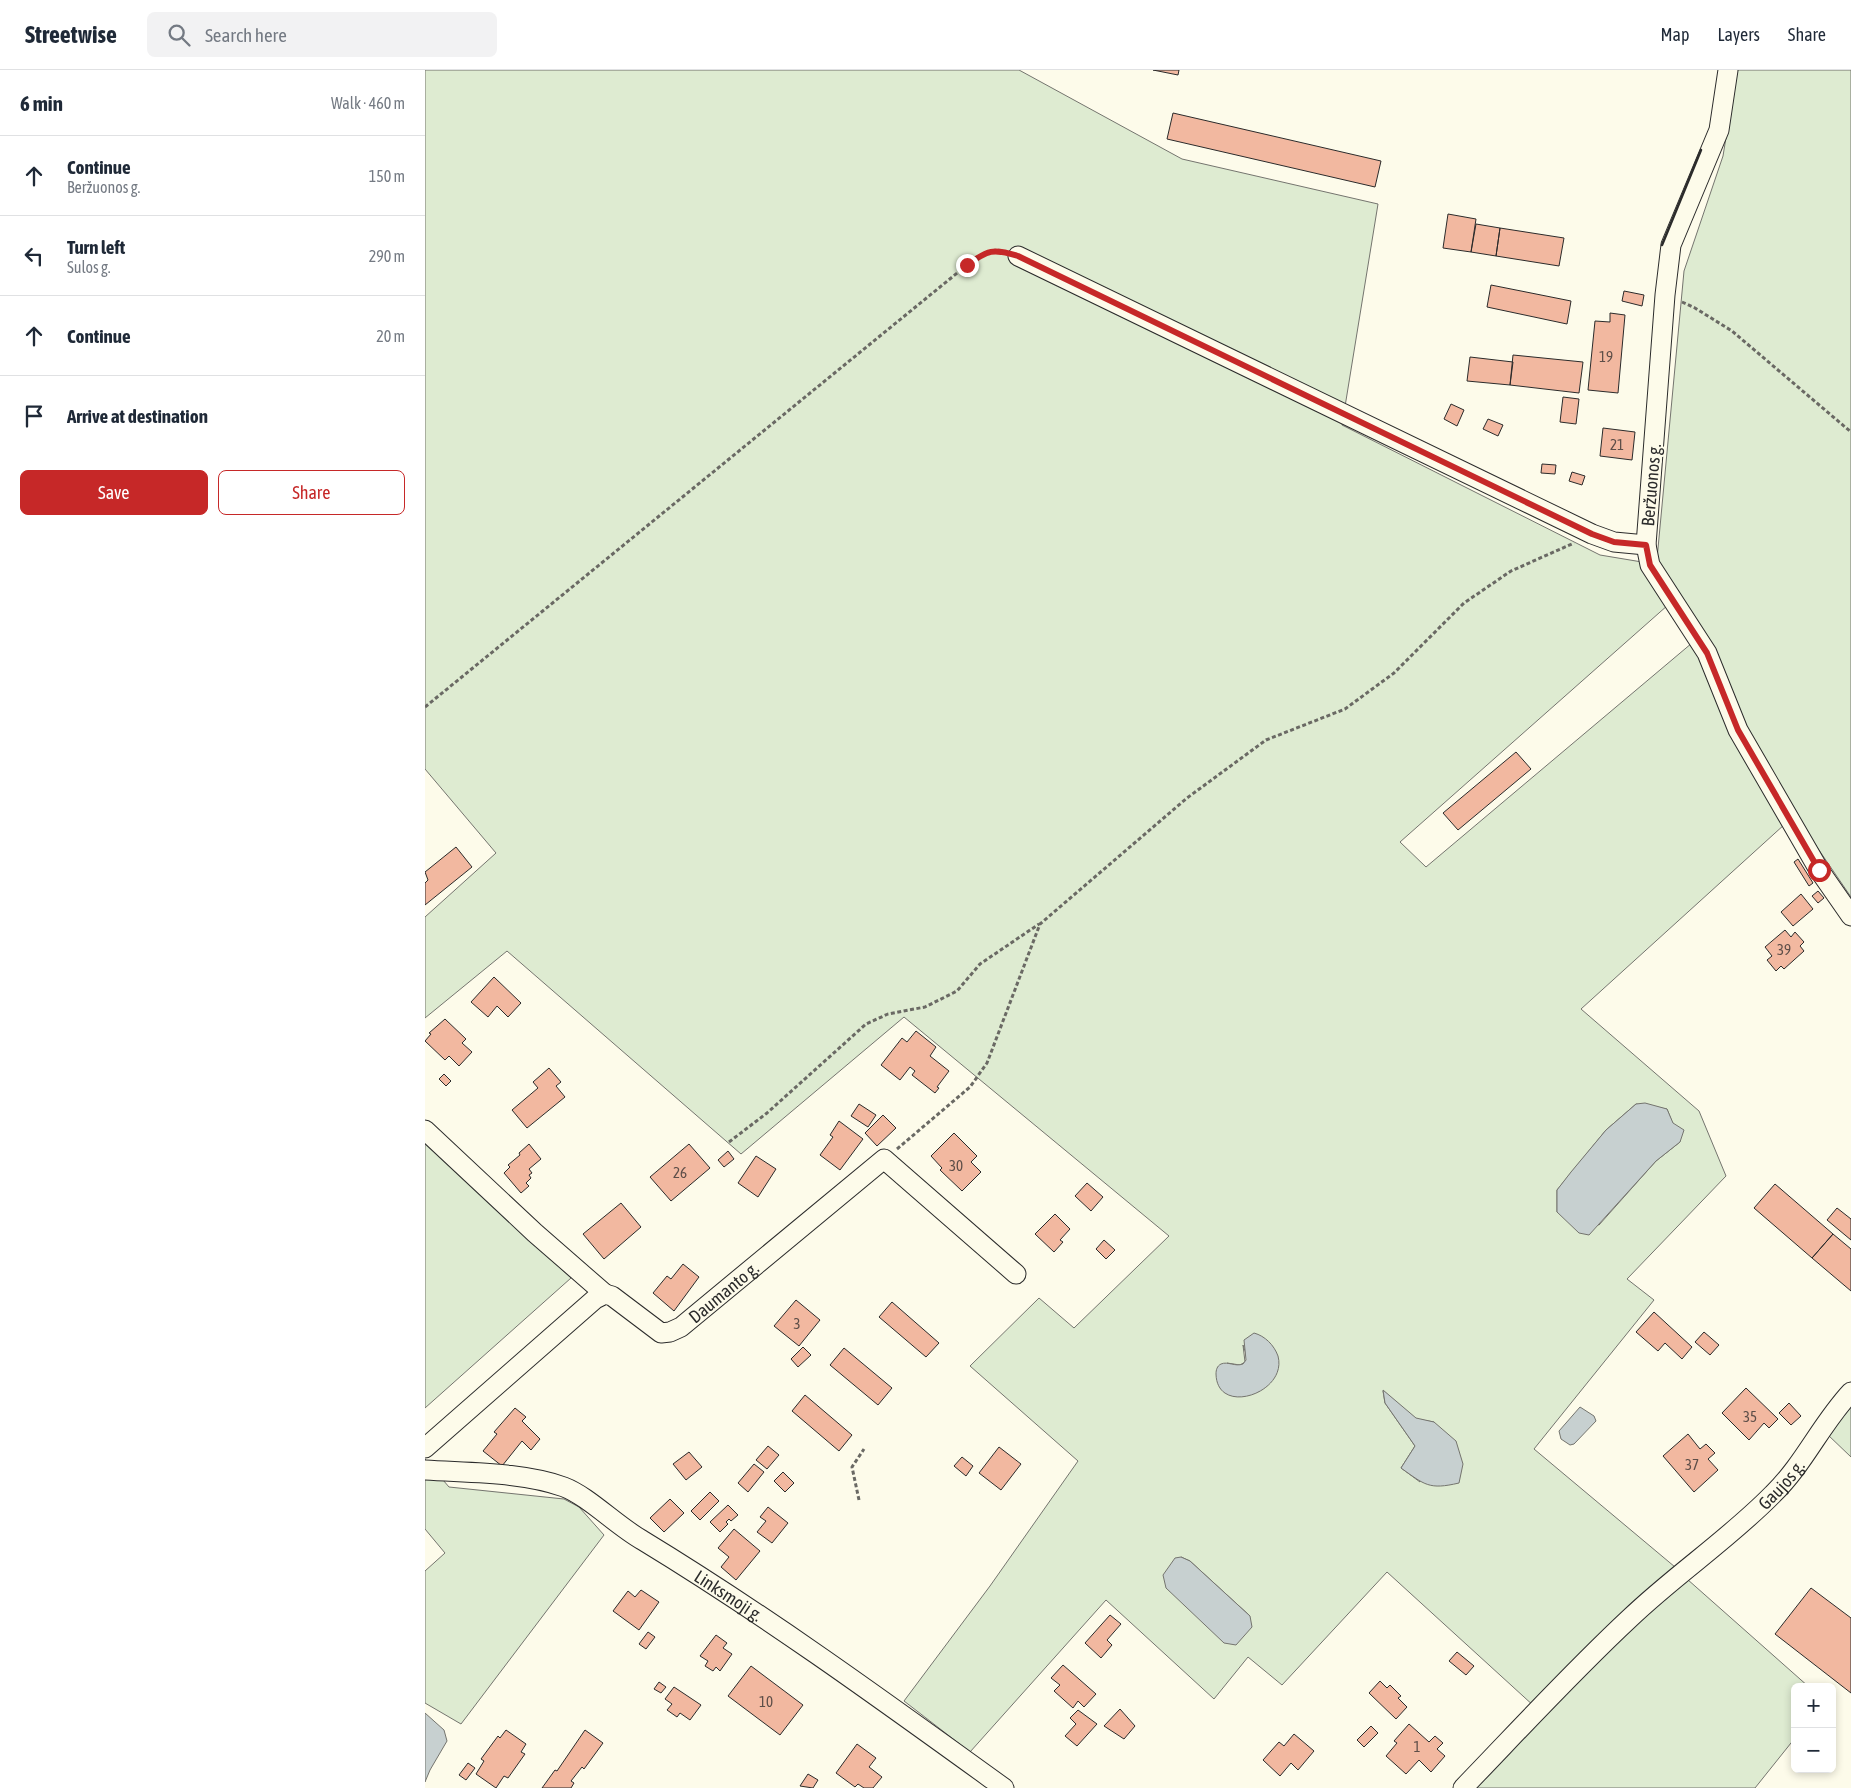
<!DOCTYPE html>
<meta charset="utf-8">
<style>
body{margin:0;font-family:"Asap Condensed",sans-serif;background:#f2f2f3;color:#1f2937}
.controls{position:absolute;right:15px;bottom:15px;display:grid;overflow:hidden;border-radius:8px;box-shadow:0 2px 8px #0003}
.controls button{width:45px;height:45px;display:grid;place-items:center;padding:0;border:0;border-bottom:1px solid #e0e1e3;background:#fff;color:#1f2937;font:25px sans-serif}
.stop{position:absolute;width:15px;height:15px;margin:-11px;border:4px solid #c62828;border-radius:50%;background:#fff}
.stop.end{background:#c62828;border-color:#fff;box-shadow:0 1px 5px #0008}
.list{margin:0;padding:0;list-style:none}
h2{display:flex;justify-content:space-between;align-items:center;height:65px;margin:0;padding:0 20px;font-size:21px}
h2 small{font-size:16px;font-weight:400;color:#747a83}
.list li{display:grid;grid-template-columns:32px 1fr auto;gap:15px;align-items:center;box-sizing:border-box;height:80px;padding:0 20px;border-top:1px solid #e0e1e3}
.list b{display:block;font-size:19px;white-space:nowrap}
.list p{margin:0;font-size:16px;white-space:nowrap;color:#747a83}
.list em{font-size:16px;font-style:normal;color:#747a83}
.actions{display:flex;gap:10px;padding:15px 20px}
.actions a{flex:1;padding:11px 0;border:1px solid #c62828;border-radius:8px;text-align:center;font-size:18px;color:#c62828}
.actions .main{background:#c62828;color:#fff}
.icon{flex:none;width:28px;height:28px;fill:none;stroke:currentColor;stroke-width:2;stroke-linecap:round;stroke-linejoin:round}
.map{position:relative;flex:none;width:1426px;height:1718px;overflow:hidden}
header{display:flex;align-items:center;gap:30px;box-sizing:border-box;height:70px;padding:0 25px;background:#fff;border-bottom:1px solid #e0e1e3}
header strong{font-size:24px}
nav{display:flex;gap:28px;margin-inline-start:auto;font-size:18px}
.search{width:350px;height:45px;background:#f2f2f3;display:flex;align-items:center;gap:12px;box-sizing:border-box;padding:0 18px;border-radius:8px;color:#747a83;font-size:19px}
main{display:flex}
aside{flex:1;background:#fff}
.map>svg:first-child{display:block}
.green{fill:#deebd1;stroke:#74746e;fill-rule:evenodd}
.water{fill:#c7d0d0;stroke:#74746e}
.building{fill:#f2b8a0;stroke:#2b2b2b}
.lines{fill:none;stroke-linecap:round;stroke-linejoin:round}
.minor-casing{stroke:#2b2b2b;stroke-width:21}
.path{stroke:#6a6964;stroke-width:3;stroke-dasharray:4 2.5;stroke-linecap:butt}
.minor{stroke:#fdfbea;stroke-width:19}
.wall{stroke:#2b2b2b;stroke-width:2.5}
.route{stroke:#c62828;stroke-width:6}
.labels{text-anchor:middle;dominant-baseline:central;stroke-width:4;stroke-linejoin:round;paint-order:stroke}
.number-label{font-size:15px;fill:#5d4e48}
.street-label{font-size:18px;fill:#2b2b2b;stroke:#fdfbea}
</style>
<header>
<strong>Streetwise</strong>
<div class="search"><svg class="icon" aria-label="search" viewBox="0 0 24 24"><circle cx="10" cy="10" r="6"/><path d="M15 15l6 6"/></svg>Search here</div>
<nav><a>Map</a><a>Layers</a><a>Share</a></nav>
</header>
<main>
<aside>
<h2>6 min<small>Walk · 460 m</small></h2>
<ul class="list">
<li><svg class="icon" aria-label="ahead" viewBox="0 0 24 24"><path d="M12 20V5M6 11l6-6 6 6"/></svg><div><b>Continue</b><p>Beržuonos g.</p></div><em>150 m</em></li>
<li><svg class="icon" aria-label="left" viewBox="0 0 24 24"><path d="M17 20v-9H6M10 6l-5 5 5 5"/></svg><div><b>Turn left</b><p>Sulos g.</p></div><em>290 m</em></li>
<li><svg class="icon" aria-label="ahead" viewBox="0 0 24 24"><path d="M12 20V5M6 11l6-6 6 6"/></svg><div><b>Continue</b></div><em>20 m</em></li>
<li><svg class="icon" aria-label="arrive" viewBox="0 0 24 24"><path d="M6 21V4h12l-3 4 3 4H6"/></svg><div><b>Arrive at destination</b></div></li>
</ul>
<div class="actions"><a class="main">Save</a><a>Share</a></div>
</aside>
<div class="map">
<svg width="1426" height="1718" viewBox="0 0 1426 1718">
<rect width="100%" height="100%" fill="#fdfbea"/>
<path class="green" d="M0,0H594L757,89L953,134L917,355L1175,485L1217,492L1243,535L975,772L1001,797L1267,573L1360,754L1156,939L1274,1041L1301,1106L1202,1209L1229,1230L1109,1379L1250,1497L1110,1637L962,1502L857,1615L823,1587L789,1629L681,1530L545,1682L479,1631L565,1516L653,1391L545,1296L614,1228L649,1258L744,1166L479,947L316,1084L82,881L0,948V847L71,783L0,699ZM1211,1034L1242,1039L1255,1072L1231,1091L1174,1155L1132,1142V1120L1181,1060ZM818,1275L834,1322L802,1293L815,1295L820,1292ZM958,1321L991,1349L1009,1352L995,1412L976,1398L990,1376L960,1333ZM756,1487L765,1491L825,1546Z
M1312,0H1426V827L1370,745L1246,519L1232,489L1259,201L1298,86Z
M0,1072L146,1208L0,1338Z
M1426,1337V1387L1402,1364Z
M0,1389L24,1417L139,1429L154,1437L179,1465L36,1654L0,1633V1501L20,1483L0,1459Z
M1262,1509L1384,1617H1370V1668L1330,1718H1050L1207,1555Z"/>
<path class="water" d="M1220,1033L1242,1039L1248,1053L1259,1060L1255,1072L1231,1091L1164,1165L1154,1163L1132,1142V1120L1146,1102L1181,1060L1211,1034Z
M829,1263C840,1266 849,1275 853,1286C863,1323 792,1347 791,1304C791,1300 792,1296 796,1294C803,1291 810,1297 818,1294L821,1290L819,1270Z
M958,1320L991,1348L1009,1352L1031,1371L1038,1394L1034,1413C1004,1420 1000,1415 976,1398L990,1376L960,1333Z
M1155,1337L1169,1346L1171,1351L1149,1374L1145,1375L1136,1369L1134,1361Z
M756,1487L765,1491L825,1546L827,1557L811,1575L799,1573L741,1518L738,1505L750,1488Z
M0,1643L19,1660L22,1671L5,1700L0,1712Z"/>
<path class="building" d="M728,0H754L753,5Z
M748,43L956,91L950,117L742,69Z
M1023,144L1051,149L1046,182L1018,178Z
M1051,154L1075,158L1071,186L1046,182Z
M1075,158L1139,168L1134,196L1071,186Z
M1066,215L1146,231L1142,254L1062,237Z
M1199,221L1219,225L1217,236L1197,231Z
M1185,243L1200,245L1193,323L1163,320L1170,251L1185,252Z
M1088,285L1158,292L1154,323L1085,315Z
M1045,287L1088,292L1085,315L1042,311Z
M1138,327L1154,329L1151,354L1135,352Z
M1026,334L1039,340L1032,356L1019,349Z
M1063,349L1078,355L1073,366L1058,359Z
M1178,358L1210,362L1207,390L1175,386Z
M1117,394L1131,395L1130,404L1116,403Z
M1147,402L1160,406L1157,415L1144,411Z
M1091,682L1106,699L1033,760L1018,743Z
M31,777L47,797L0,835V813L3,810L0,802Z
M1373,789L1388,813L1384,816L1369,792Z
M1393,821L1399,828L1393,833L1387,826Z
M1376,824L1388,839L1368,856L1356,842Z
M1360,860L1366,867L1370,862L1379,872L1375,876L1379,881L1359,899L1356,896L1351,901L1342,890L1347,886L1340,877Z
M69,907L96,933L83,947L72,936L63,947L46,932Z
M20,949L41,969L37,973L47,982L34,996L24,986L20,990L0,971L6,964L4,963Z
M491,961L511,977L505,986L524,1001L512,1017L514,1018L510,1023L487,1005L490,1001L485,997L475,1010L456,995L477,968L482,972Z
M124,998L136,1012L131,1016L140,1027L102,1058L87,1040L113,1018L108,1012Z
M19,1004L26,1011L21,1016L14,1009Z
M434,1034L451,1045L443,1057L426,1046Z
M458,1045L471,1058L452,1076L440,1063Z
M414,1051L438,1069L415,1100L395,1085L408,1067L405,1065Z
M529,1063L552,1086L546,1092L556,1102L537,1121L515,1100L517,1098L506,1086Z
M104,1074L116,1089L104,1099L107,1103L104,1105L106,1108L101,1113L104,1116L96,1123L79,1103L85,1097L83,1095L95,1085L94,1083Z
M264,1074L285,1098L246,1131L225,1107Z
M303,1081L309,1089L299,1097L293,1090Z
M331,1086L351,1099L333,1127L313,1113Z
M662,1113L678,1127L666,1141L650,1126Z
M1350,1114L1408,1164L1387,1188L1329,1138Z
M196,1133L216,1157L179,1189L158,1164Z
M1412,1138L1426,1149V1170L1402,1150Z
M630,1144L645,1159L635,1170L638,1172L629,1182L610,1164Z
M1408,1164L1426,1179V1221L1387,1188Z
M679,1170L690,1180L681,1189L671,1179Z
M258,1194L274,1207L249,1241L228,1223L242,1206L246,1209Z
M371,1230L395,1250L374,1276L349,1256Z
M467,1232L514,1273L501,1287L454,1247Z
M1229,1242L1267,1277L1257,1289L1240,1273L1233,1281L1211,1262Z
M1279,1262L1294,1275L1285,1285L1270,1272Z
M378,1277L386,1285L373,1297L366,1289Z
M419,1278L467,1318L453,1335L405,1295Z
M1321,1318L1353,1349L1344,1358L1339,1353L1324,1370L1297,1343Z
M380,1325L427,1365L414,1381L367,1341Z
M1364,1333L1376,1346L1366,1355L1354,1343Z
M90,1338L101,1347L97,1351L115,1369L106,1380L97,1371L77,1396L58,1381L72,1364L69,1362Z
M1263,1364L1275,1379L1281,1374L1290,1383L1283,1389L1293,1400L1269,1422L1238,1386Z
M343,1376L354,1385L342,1399L331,1390Z
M574,1377L596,1394L576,1420L554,1403Z
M264,1382L277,1397L261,1410L248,1394Z
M537,1387L548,1396L541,1406L529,1396Z
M329,1394L339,1402L323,1422L313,1413Z
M358,1402L369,1413L360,1422L349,1411Z
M285,1422L294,1431L275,1450L266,1441Z
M245,1429L259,1443L239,1462L225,1448Z
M303,1435L313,1445L306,1451L304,1449L301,1452L303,1454L295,1462L285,1452Z
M343,1437L363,1453L347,1473L332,1462L341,1451L335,1447Z
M309,1459L335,1481L311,1510L296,1497L304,1487L293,1478Z
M1386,1518L1426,1548V1623L1350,1564Z
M216,1520L234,1532L214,1560L188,1541L203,1521L210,1527Z
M685,1545L696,1554L682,1570L687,1575L676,1588L660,1573Z
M223,1562L230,1567L221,1579L214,1574Z
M291,1565L302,1573L298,1578L307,1584L295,1601L291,1597L288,1601L280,1596L283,1591L275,1586Z
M1032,1582L1049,1596L1041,1605L1024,1591Z
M638,1595L671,1624L659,1637L653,1631L648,1638L629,1621L635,1615L626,1608Z
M326,1596L378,1635L355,1665L303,1626Z
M955,1611L962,1618L965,1615L976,1626L973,1628L982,1637L971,1649L944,1623Z
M234,1612L241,1617L236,1623L229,1619Z
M249,1617L276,1635L265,1650L255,1643L252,1647L242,1640L247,1634L240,1629Z
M695,1639L710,1656L699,1669L679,1656Z
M653,1640L672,1654L652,1676L640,1666L651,1654L645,1648Z
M984,1654L1004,1672L1010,1666L1018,1673L1012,1679L1020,1686L1006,1702L994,1690L981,1704L961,1686L972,1673L969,1671Z
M946,1656L953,1663L939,1677L932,1670Z
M81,1660L101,1674L96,1682L100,1684L83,1708L79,1706L71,1718L51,1704L59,1691L56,1689L73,1666L75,1668Z
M160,1660L178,1673L159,1699L157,1697L146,1711L149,1713L146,1718H117L130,1700L132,1701Z
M869,1664L889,1681L873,1700L866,1693L855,1706L838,1690L854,1672L859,1676Z
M432,1674L451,1688L444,1697L457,1707L448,1718H439L433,1714L430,1717L411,1703Z
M43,1693L50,1698L41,1710L34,1705Z
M383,1704L393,1710L388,1718L375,1716Z"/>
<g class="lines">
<defs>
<g id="minor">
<path d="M1303,0L1294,60L1246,175L1240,225L1221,475L1225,495L1282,583L1313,660L1394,800L1426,846"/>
<path d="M593,186L1167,464L1189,472L1221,475"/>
<path d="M0,1060L110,1163L180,1224"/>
<path id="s1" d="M0,1378L170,1229L180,1224L187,1226L236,1263L245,1262L256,1257L459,1089L591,1204"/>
<path id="s2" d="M0,1400C43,1403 98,1402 139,1417C163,1426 192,1456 217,1470C342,1546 460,1632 579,1718"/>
<path id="s3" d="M1038,1718C1093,1661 1147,1602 1205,1548C1251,1504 1304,1469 1348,1424C1379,1394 1396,1354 1426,1322"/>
</g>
</defs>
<use href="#minor" class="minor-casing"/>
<path class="path" d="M1257,232L1270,238L1307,261L1426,362
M0,637L542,195C552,188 564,177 577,181
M304,1072L342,1043L441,954L463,944L500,937L532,921L555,894L614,854
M472,1079L545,1017L562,993L615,854L762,728L841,670L920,639L969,603L1039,533L1086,501L1149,473
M434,1430L427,1397L439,1379"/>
<use href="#minor" class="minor"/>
<path class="wall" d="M1237,175L1276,80"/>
</g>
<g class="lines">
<path class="route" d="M542,195C563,180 568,178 593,186L1167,464L1189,472L1221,475L1225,495L1282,583L1313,660L1394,800"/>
</g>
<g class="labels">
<g class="number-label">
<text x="1181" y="286">19</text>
<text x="1192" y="374">21</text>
<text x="1359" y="879">39</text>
<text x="531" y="1095">30</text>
<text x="255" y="1102">26</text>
<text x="372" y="1253">3</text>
<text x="1325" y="1346">35</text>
<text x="1267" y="1394">37</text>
<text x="341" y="1631">10</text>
<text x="992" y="1676">1</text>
</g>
<g class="street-label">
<text transform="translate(1226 415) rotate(-85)">Beržuonos g.</text>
<text stroke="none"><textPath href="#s1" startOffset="382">Daumanto g.</textPath></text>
<text stroke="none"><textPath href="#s3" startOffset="440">Gaujos g.</textPath></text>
<text stroke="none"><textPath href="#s2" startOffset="338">Linksmoji g.</textPath></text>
</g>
</g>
</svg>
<div class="controls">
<button>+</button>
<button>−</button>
</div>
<div class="stop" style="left:1394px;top:800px"></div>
<div class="stop end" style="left:542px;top:195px"></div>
</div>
</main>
